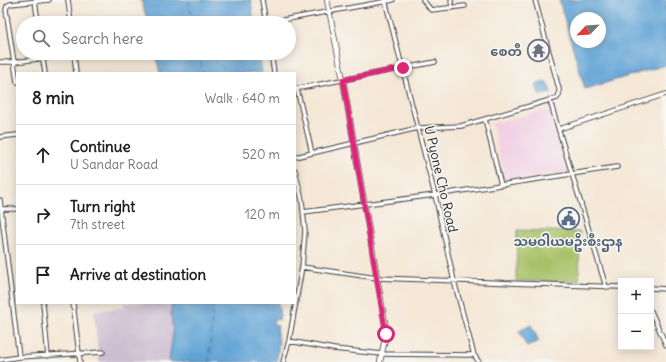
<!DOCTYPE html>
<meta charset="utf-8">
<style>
body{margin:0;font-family:Delius,"Noto Sans Myanmar",sans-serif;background:#f6f6f6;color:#202124}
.controls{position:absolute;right:12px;bottom:12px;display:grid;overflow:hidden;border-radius:0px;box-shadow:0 2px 10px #0003}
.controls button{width:36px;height:36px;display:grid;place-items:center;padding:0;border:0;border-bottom:1px solid #e0e0e0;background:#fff;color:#202124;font:20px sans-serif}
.compass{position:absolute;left:570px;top:12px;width:36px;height:36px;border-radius:50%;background:#fff;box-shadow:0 2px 10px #0003;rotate:245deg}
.stop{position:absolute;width:12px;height:12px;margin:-9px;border:3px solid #db2777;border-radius:50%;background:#fff}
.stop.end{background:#db2777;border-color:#fff;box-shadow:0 1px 4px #0008}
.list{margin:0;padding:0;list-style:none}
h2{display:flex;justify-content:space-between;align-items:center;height:52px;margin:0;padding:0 16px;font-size:17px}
h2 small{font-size:13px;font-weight:400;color:#757577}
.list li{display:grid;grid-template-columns:26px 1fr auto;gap:12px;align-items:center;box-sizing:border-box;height:60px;padding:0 16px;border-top:1px solid #e0e0e0}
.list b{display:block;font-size:15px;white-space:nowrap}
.list p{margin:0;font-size:13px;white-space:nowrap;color:#757577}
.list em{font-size:13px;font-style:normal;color:#757577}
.icon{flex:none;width:22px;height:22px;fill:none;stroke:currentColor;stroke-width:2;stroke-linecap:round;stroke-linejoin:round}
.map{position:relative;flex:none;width:666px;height:362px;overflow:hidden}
.search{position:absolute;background:#fff;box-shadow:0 2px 10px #0003;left:16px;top:16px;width:280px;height:44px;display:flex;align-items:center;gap:10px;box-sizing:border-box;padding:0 14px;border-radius:22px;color:#757577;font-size:15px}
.panel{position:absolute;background:#fff;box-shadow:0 2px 10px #0003;left:16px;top:72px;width:280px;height:232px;border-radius:0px}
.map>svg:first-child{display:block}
.built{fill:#f1d0e3}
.industrial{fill:#cebed1}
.green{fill:#a7c167;stroke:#626e42}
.water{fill:#61a3d5;stroke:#3e6078;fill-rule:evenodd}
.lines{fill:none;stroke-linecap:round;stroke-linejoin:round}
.ferry{stroke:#3b596f;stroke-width:1;stroke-dasharray:5 4;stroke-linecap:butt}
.minor-casing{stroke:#3d3a38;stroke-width:5.5}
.major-casing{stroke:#3d3a38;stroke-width:6}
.minor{stroke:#fff;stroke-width:3.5}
.major{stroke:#fff;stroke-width:4.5}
.route{stroke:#db2777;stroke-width:5}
.labels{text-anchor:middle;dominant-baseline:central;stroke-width:3;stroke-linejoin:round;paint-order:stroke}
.worship-label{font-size:13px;font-weight:bold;fill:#5b616d;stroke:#f6f6f2;text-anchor:end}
.street-label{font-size:13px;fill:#1c1c1c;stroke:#f6f6f2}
.service-label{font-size:13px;font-weight:bold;fill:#4e5e75;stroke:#f6f6f2}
</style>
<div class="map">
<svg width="666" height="362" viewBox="0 0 666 362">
<rect width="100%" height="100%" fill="#f6f6f2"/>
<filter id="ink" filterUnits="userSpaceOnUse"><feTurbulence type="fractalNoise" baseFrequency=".025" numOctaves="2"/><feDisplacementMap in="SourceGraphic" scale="8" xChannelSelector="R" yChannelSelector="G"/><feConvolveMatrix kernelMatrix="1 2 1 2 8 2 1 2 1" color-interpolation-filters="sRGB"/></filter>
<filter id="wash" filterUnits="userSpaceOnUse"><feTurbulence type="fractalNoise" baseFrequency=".012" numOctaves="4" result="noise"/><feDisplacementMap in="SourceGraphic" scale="16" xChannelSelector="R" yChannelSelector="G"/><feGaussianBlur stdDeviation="0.9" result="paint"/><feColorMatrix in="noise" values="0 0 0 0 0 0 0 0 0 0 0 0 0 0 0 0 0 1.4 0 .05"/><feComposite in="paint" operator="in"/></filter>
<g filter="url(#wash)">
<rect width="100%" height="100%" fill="#f5e7d6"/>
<path class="built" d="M549,109L567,172L506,181L492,124Z"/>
<path class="industrial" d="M124,303H184L181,362H99L94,311L124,308Z"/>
<path class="green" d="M517,230L580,232L579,281H516Z"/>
<path class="water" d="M141,0H251L254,23H148Z
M559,0H666V65L585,89ZM576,18H600V42H576Z
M155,53H259L262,73H160Z
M547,82L551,92L541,95L539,94L536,84Z
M172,303H278L280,315L279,320L275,319L273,324L278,326L277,334L279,340L277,362H169L173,333L171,313Z
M531,325L539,341L527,347L519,331Z"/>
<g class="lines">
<path class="ferry" d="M189,0L193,23
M199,53L203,73
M206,53L230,73
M209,362L213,303"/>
</g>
</g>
<g filter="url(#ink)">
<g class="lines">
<defs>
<path id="minor" d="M35,0L38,23
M68,0L71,23
M262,0L266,23
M385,0L435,195L454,281L474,355L479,362
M423,0L431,10L465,6
M451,0L452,8
M266,23L393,0
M42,53L45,73
M74,53L76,73
M271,53L274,73
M0,62H15L84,53
M17,82L6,10L7,6L10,4L49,0
M295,89L435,62
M297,89L312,153
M550,101L606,287
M485,119L501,185
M559,129L666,94
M0,137L17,135
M295,157L418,128L461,126L557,98L559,95V89L535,0
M0,200L19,357
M1,209H17
M303,212L435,195L617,167
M302,267L377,278L621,287
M651,288L666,289
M43,303L48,356
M73,303L80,362
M651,311L666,345
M289,341L334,349L382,354L474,355
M0,360L19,357L103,352
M283,362L289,341L302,267L305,231L302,200L295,170"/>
<path id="major" d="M327,0L343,80L386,329V334L380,362"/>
</defs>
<use href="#minor" class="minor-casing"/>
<use href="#major" class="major-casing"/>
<use href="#minor" class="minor"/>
<use href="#major" class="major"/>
</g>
</g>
<g class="lines" filter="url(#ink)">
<path class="route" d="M386,334L343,80L403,68"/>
</g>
<defs>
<symbol id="temple-ring" viewBox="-11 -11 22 22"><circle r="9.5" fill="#f6f6f2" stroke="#6b7280" stroke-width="1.5"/><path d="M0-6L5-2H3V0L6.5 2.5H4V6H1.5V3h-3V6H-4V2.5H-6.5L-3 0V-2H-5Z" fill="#6b7280"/></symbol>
<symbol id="civic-ring" viewBox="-11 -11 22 22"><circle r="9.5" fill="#f6f6f2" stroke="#5c6f8a" stroke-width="1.5"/><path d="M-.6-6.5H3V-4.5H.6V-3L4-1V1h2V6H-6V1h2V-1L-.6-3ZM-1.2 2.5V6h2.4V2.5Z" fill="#5c6f8a"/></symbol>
</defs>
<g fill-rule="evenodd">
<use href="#temple-ring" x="526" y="38" width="25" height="25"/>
<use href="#civic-ring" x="556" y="206" width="25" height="25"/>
</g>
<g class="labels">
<g class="worship-label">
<text x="522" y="51">စေတီ</text>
</g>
<g class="street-label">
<text transform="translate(441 179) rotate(77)">U Pyone Cho Road</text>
</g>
<g class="service-label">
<text x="568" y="241">သမဝါယမဦးစီးဌာန</text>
</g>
</g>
</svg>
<div class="controls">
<button>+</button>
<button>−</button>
</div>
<svg class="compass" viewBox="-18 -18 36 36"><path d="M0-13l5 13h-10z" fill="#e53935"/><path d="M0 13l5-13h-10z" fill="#757577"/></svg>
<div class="stop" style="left:386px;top:334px"></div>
<div class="stop end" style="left:403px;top:68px"></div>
<div class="search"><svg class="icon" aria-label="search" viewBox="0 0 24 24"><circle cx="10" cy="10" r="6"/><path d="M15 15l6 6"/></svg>Search here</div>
<section class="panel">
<h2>8 min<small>Walk · 640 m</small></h2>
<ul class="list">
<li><svg class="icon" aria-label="ahead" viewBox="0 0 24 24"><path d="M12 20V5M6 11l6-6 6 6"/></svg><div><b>Continue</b><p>U Sandar Road</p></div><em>520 m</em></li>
<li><svg class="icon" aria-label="right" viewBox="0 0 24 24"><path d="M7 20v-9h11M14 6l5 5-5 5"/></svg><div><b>Turn right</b><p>7th street</p></div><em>120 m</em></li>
<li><svg class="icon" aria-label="arrive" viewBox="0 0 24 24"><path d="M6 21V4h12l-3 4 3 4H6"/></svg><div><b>Arrive at destination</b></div></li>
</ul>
</section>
</div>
